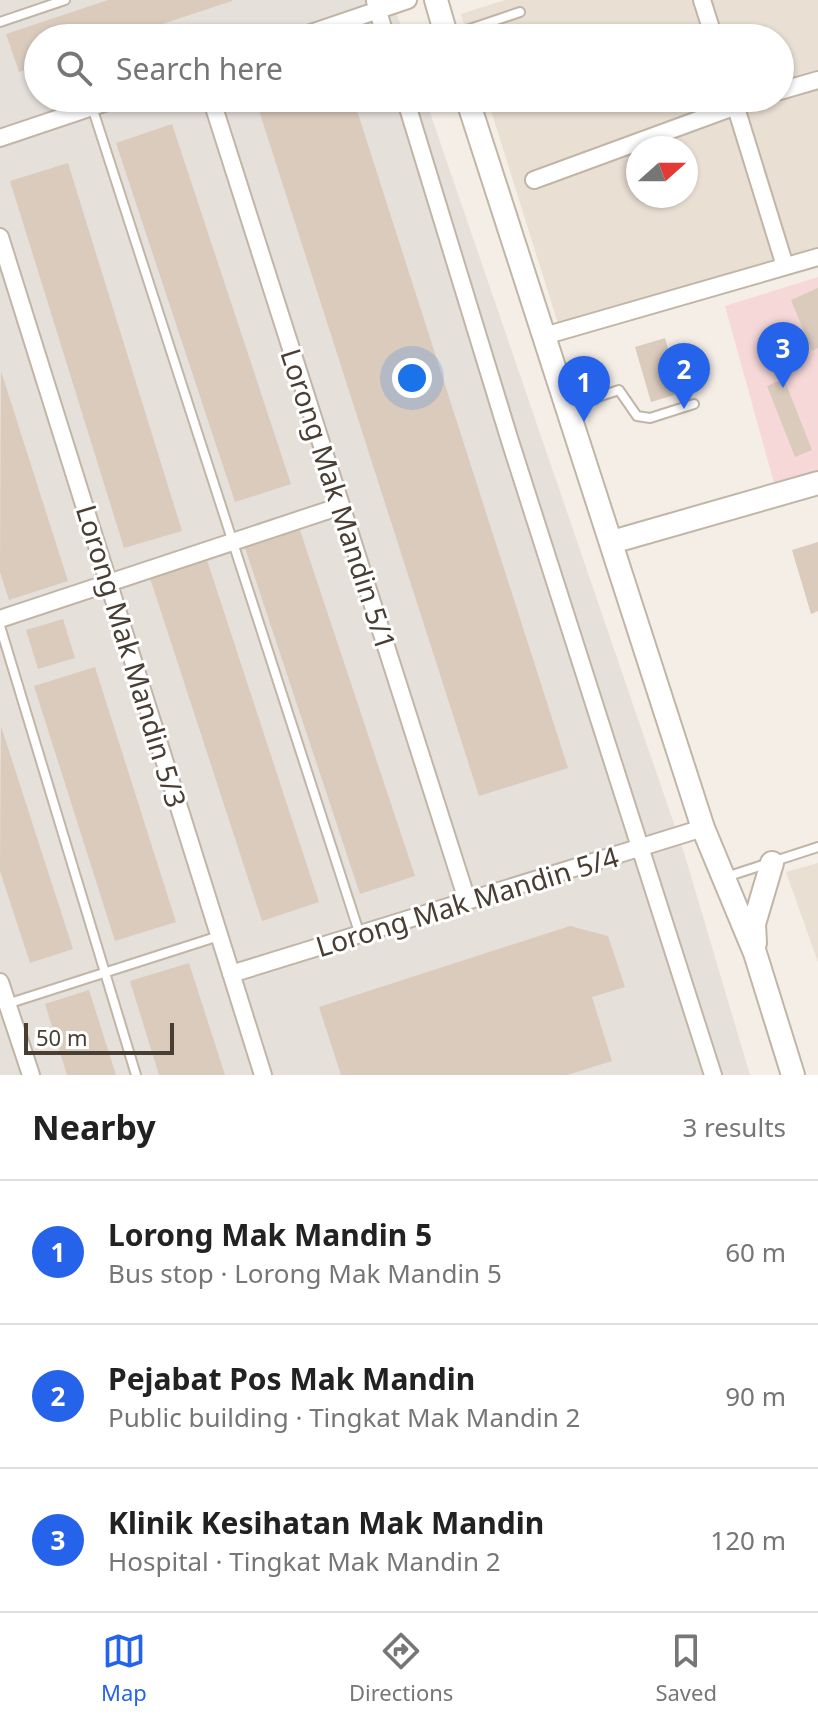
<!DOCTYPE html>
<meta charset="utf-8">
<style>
body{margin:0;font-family:"Noto Sans",sans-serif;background:#f2f2f2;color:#222}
.compass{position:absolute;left:626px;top:136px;width:72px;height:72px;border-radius:50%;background:#fff;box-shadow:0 2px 6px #0004;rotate:69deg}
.scale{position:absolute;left:24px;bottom:20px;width:150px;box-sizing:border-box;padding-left:8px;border:4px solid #483e34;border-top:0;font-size:22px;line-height:28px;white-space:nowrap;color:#483e34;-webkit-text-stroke:6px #fff;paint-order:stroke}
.you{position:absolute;left:412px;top:378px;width:28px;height:28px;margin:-20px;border:6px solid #fff;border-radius:50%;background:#1a73e8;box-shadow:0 0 0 12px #1a73e833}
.badge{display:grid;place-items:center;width:52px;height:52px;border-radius:50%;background:#2563eb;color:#fff;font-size:26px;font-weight:700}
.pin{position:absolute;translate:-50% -66px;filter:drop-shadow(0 2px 4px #0008)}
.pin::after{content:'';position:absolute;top:42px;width:28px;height:24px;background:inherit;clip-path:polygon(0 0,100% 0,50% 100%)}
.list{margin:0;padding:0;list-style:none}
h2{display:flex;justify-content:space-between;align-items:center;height:104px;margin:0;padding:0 32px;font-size:34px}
h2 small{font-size:26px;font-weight:400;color:#767676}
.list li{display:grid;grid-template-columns:52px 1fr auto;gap:24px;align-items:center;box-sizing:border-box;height:144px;padding:0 32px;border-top:2px solid #e0e0e0}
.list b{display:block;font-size:30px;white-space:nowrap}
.list p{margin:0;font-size:26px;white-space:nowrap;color:#767676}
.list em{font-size:26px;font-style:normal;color:#767676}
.icon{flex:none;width:44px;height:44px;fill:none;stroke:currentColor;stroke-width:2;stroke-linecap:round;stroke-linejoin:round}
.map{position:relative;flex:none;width:818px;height:1075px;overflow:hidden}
.search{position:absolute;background:#fff;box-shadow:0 2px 6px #0004;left:24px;right:24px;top:24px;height:88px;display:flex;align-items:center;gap:20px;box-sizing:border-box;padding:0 28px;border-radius:44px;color:#767676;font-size:30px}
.sheet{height:536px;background:#fff}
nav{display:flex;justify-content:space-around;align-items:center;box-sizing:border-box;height:112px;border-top:2px solid #e0e0e0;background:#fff;font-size:22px;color:#767676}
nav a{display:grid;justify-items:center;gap:4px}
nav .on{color:#2563eb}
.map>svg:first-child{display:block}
.residential{fill:#e9dfd3;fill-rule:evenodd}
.industrial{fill:#e6e0db}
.medical{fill:#f6d8d8}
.building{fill:#dacbbd}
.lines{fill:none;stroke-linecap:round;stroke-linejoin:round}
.service-casing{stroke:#c1b5a7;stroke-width:12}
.minor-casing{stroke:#c1b5a7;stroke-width:20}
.tertiary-casing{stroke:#c1b5a7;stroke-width:26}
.service{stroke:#fff;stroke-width:8}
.minor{stroke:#fff;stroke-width:16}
.tertiary{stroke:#fff;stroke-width:22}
.labels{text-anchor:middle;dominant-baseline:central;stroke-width:6;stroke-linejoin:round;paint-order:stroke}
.street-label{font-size:28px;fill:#483e34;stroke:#fff}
</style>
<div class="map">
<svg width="818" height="1075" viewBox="0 0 818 1075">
<rect width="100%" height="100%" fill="#f4eee6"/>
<path class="residential" d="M505,0H818V250L560,330L487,98H780V38H468L461,14ZM638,148H686V196H638Z
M818,863V962L786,872Z"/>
<path class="industrial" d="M0,0H392L405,38H38V98H425L685,856L750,1075H0Z"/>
<path class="medical" d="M818,277V470L774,483L725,306Z"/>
<path class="building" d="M108,0H232V1L120,38H38V66L19,72L6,34Z
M255,98H353L568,768L479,796Z
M172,124L291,484L235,502L116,143Z
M68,163L182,531L124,548L10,181Z
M818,288V348L812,351L791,300Z
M665,338L681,393L651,402L635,347Z
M1,371L68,581L9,600L0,572Z
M784,379L812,450L795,457L767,386Z
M299,527L415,876L360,894L244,545Z
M818,542V611L811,614L792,550Z
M207,560L319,902L262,921L150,578Z
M63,619L75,658L38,669L26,630Z
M95,667L176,922L115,941L34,686Z
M1,726L73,949L30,963L0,871Z
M570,926L608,936L625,987L592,997L612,1061L567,1075H341L319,1007Z
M189,963L225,1075H159L130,981Z
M89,990L116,1075H67L45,1004Z"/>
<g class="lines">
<defs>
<path id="service" d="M0,22L65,0
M449,36L520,12
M92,107L359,932
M567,407L619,390L637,416L650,418L694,404
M0,626L136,1075
M726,877L818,847
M7,1004L219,936"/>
<path id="minor" d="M702,0L714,38
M375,1L386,38
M296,38L408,0
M780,91L818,80
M211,98L467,900
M405,98L510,441L713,1075
M733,98L785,266
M0,138L119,98
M534,180L758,98
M0,237L263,1075
M544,336L818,257
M0,619L341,506
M231,974L703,828
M0,982L31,1075"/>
<path id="tertiary" d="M436,0L447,38
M467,98L703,828L755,953L793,1075
M612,542L818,483
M755,943L754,924L772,863"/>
</defs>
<use href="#service" class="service-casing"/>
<use href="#minor" class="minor-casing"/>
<use href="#tertiary" class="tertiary-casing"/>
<use href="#service" class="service"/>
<use href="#minor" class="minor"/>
<use href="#tertiary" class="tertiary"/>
</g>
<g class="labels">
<g class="street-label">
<text transform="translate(339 499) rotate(72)">Lorong Mak Mandin 5/1</text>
<text transform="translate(132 656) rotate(73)">Lorong Mak Mandin 5/3</text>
<text transform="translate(467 901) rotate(-17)">Lorong Mak Mandin 5/4</text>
</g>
</g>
</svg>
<svg class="compass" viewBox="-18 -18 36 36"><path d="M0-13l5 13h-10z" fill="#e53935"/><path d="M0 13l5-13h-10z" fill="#767676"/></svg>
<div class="scale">50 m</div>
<div class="you"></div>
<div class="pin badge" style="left:584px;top:422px">1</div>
<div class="pin badge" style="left:684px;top:409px">2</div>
<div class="pin badge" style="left:783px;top:388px">3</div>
<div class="search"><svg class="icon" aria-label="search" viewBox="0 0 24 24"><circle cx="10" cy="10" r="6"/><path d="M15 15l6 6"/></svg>Search here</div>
</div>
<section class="sheet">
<h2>Nearby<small>3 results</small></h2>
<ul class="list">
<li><span class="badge">1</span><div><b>Lorong Mak Mandin 5</b><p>Bus stop · Lorong Mak Mandin 5</p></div><em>60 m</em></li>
<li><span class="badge">2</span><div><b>Pejabat Pos Mak Mandin</b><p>Public building · Tingkat Mak Mandin 2</p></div><em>90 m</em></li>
<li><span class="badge">3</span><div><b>Klinik Kesihatan Mak Mandin</b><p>Hospital · Tingkat Mak Mandin 2</p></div><em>120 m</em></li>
</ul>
</section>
<nav>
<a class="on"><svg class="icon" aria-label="map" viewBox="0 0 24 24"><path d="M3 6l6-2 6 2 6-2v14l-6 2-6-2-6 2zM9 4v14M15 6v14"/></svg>Map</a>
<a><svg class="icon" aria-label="directions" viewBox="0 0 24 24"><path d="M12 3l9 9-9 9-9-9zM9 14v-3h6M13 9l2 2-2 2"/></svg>Directions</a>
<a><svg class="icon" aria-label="saved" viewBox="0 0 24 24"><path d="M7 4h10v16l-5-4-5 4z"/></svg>Saved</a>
</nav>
